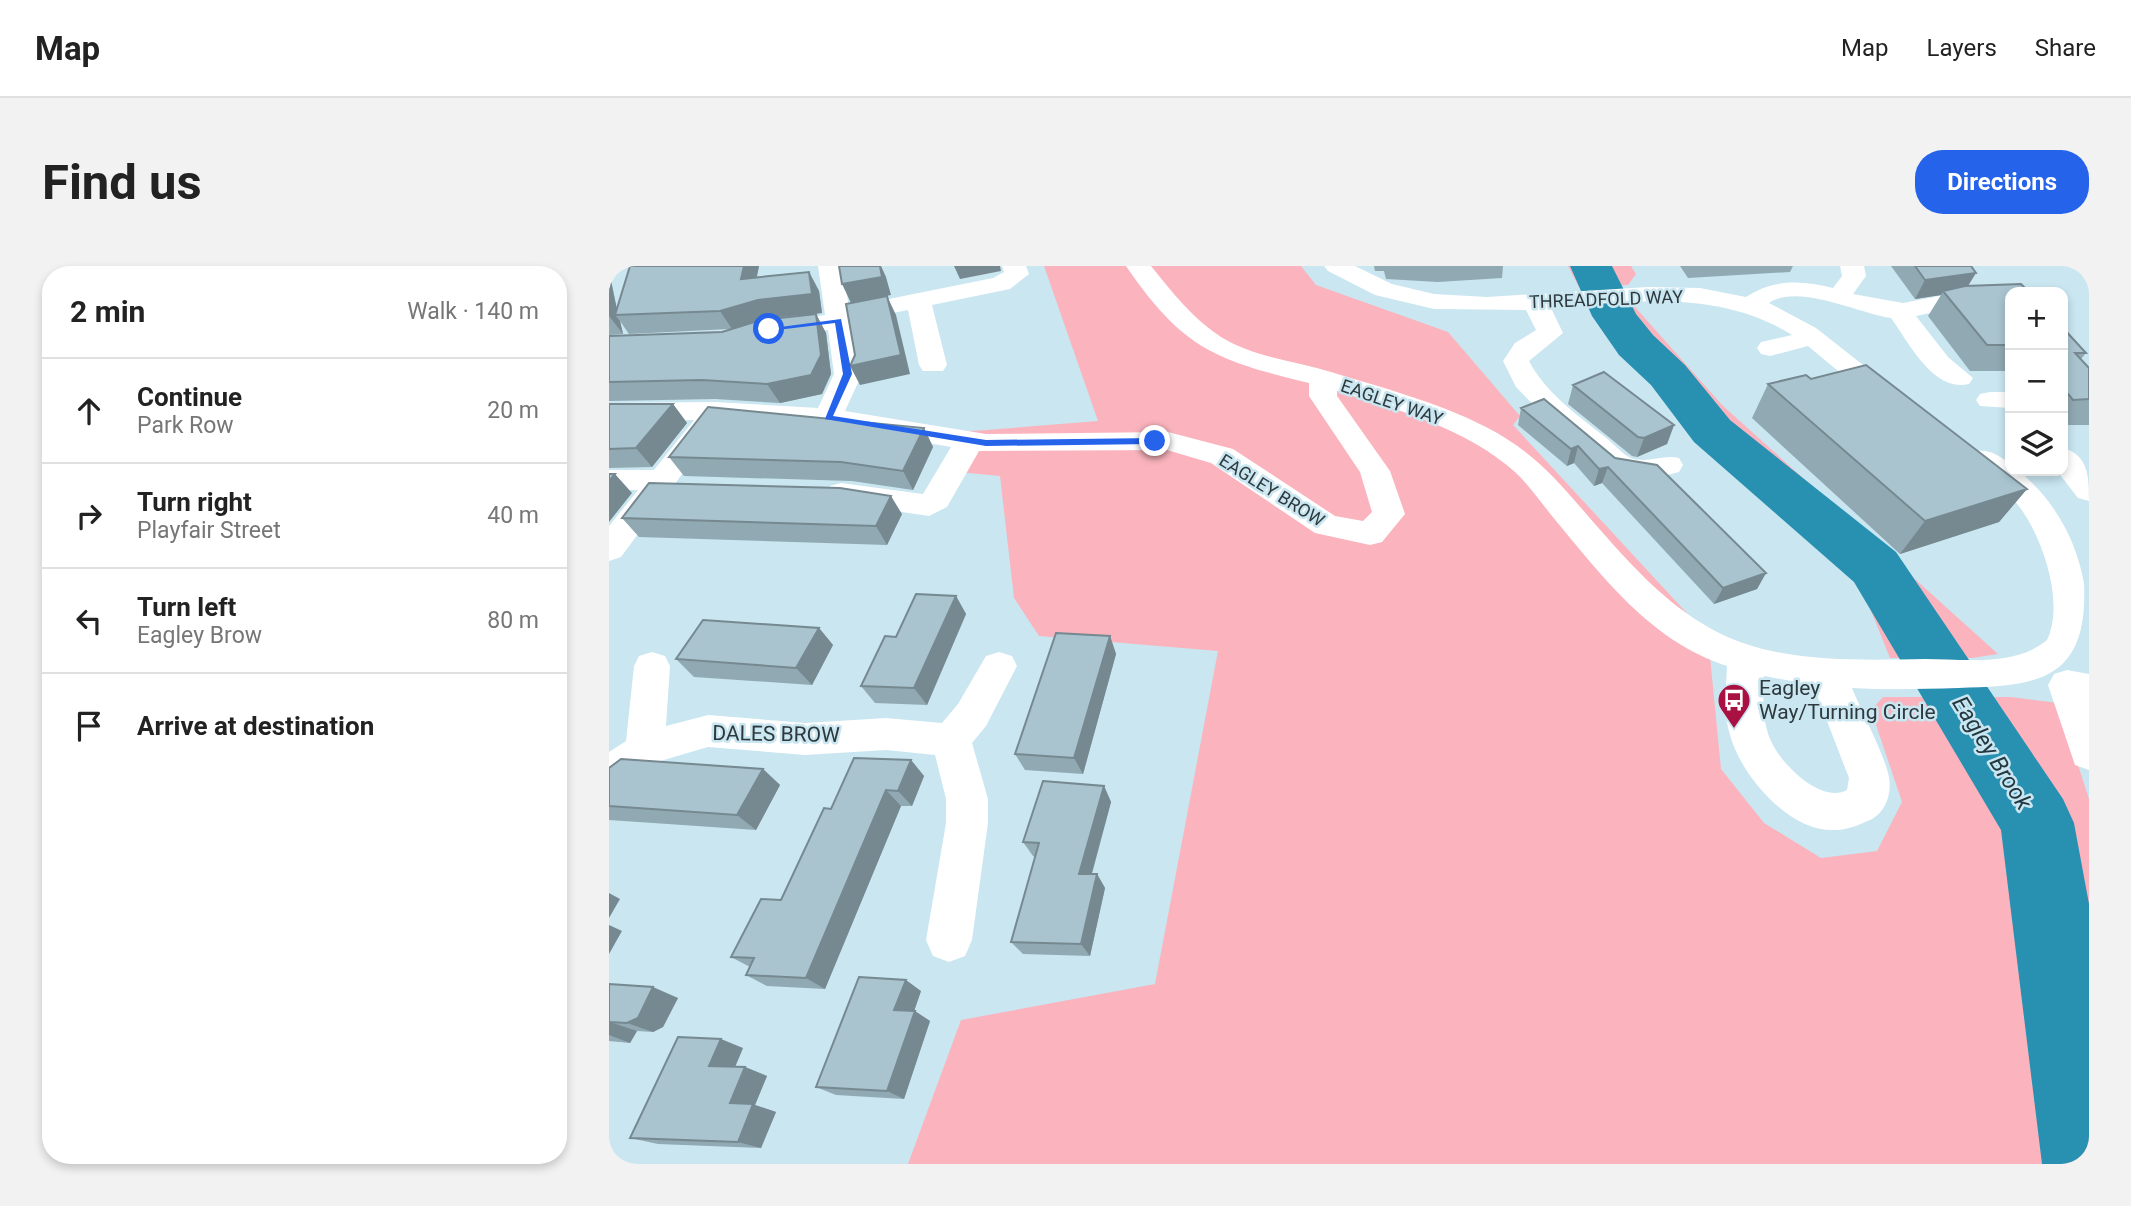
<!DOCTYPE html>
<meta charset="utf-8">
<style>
body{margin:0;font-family:Roboto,sans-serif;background:#f2f2f2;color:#222}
.controls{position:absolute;right:21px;top:21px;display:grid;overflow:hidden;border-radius:14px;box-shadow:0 4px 10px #0003}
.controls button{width:63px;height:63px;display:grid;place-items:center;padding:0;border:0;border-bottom:2px solid #e0e0e0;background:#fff;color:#222;font:35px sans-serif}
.stop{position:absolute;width:21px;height:21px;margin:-16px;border:5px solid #2563eb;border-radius:50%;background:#fff}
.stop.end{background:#2563eb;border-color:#fff;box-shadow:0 2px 7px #0008}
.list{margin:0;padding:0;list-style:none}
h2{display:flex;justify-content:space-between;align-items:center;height:91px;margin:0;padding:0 28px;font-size:30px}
h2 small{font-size:23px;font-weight:400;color:#767676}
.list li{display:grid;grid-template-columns:46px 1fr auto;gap:21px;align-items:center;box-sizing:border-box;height:105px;padding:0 28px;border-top:2px solid #e0e0e0}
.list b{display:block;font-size:26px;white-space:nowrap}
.list p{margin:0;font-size:23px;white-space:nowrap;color:#767676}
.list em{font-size:23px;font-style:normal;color:#767676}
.icon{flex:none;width:38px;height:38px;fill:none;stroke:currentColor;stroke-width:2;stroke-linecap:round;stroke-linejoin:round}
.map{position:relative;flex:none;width:1480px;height:898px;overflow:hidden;border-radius:28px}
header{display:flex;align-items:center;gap:42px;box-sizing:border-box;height:98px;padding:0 35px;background:#fff;border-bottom:2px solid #e0e0e0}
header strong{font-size:33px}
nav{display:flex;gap:38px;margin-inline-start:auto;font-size:24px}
.intro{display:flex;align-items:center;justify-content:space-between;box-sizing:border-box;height:168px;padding:0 42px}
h1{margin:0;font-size:49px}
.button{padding:18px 32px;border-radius:28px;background:#2563eb;color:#fff;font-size:24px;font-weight:700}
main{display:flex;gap:42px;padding:0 42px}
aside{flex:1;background:#fff;border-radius:28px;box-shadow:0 4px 10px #0003}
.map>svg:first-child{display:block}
.green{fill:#fbb4bd}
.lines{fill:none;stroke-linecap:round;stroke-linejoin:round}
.river{fill:#2891b2;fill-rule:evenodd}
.minor{fill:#fff;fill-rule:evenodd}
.wall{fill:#91a9b2}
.shaded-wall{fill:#768991}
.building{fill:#a9c4cf;stroke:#768991;stroke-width:2}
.route{fill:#2563eb}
.labels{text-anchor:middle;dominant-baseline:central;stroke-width:5;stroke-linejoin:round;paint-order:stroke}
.far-street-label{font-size:18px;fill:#2e393d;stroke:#c9e6f1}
.poi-label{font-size:21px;fill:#2e393d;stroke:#c9e6f1;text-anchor:start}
.street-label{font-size:21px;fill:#2e393d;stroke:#c9e6f1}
.water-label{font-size:23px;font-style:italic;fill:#223841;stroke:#c9e6f1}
</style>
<header>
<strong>Map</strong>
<nav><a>Map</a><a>Layers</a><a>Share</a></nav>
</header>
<div class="intro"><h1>Find us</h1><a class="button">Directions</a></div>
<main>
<aside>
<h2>2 min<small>Walk · 140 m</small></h2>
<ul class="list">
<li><svg class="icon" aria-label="ahead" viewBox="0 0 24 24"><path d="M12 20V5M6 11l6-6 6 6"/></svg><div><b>Continue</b><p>Park Row</p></div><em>20 m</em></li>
<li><svg class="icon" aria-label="right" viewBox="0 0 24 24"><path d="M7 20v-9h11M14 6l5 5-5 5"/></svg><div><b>Turn right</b><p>Playfair Street</p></div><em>40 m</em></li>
<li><svg class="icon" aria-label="left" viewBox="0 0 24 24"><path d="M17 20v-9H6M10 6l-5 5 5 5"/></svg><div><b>Turn left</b><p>Eagley Brow</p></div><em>80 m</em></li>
<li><svg class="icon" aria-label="arrive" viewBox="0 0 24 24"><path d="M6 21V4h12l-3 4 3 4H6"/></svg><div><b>Arrive at destination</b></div></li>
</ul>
</aside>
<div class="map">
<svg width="1480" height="898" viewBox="0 0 1480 898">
<rect width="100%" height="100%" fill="#c9e6f1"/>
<path class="green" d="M435,0H692L707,19L839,66L911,150L904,159L1099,370L1112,503L1155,557L1212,592L1268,585L1293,536L1262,444L1274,431H1402L1449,437L1480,533V898H299L352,754L546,718L609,385L430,370L405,332L391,210L348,206L352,166L489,155Z
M959,0H1022L1027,8L1019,19L970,21Z
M1026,41L1113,139L1389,388L1363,392H1281L1252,320L1238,302L1166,229L1119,199L1113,184L1073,148L1071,138L985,42Z"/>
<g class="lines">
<path class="river" d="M961,0H1003L1027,48L1044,69L1076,99L1121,154L1287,286L1454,533L1465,557L1480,638V898H1433L1392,564L1245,316L1085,176L1042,119L1010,89L983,50Z"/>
<path class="minor" d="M209,0H233L240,41L384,12L395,6L393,0H417L420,8L401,23L323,39L338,99L334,105H314L310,99L299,44L243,55L253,108L236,145L377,168L559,166L624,183L726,250L754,255L763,246L751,206L700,130V117C606,94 574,83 517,0H542C563,26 584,53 612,71C646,92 685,94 722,106C774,122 828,136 877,161C931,189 954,222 993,266C1024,301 1057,337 1099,361C1161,398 1247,394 1316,393C1355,393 1406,401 1438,374C1457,335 1431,261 1403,232C1389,218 1368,209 1358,193L1362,186C1379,182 1388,188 1401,198V205H1410C1445,234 1467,273 1475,317C1480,417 1425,420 1349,422C1313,423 1278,424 1243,422C1253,447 1275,487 1280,511C1283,527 1277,545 1263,553C1252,558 1239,564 1227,564C1181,567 1132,510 1121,469C1114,447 1117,423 1118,400C1041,375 993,310 943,250C931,235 920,219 906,206C858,163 788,143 728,125V130L781,205L796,248L773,276L761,279L706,267L602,197L558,184L370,185L338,241L320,250L232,237L221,234L216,227L221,220L232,217L314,228L342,181L219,160L113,154L12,291L0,295V260L29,224H0V204H45L85,154L0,155V137L106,136L209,142L225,108L219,64L161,71L152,68L148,63L152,58L216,49ZM1155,410L1204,419L1240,512L1238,524C1212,538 1172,498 1162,475C1153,456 1154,431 1155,410Z
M715,0H746L783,18L825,28L878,31L1039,21L1091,22L1137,31C1164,13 1193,14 1224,22L1233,10L1231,0H1255L1257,10L1244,28L1294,37L1340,28L1401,26H1404H1401V40L1340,43L1307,50L1339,91L1364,112L1360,118C1324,127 1299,75 1282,52C1248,47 1190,17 1160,37L1207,62L1291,128L1295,134L1291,140L1281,142L1271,140L1199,80L1161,90L1152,88L1148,82L1152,76L1183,69C1110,23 1023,35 942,42L954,67L920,95C937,127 968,149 996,171C1004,177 1013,188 1022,192C1038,198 1054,188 1070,192L1074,199L1070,206L1039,214L1002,207L935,150L907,121L894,95L906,77L927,64L917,44L825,43L766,29L719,5Z
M1381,126H1401V142L1371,140L1367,134L1371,128Z
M1454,182C1480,189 1480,212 1480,235L1469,232L1448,205H1454Z
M43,386L56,390L61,400L57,460L99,449L196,457L277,452L333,457L349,438L377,390L390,386L403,390L408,400L377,460L363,477L379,533V557L363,674L356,690L340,696L324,690L317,674L337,557V533L326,489L277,484L196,489L99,481L48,496L14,520L0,525V486L17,475L25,400L30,390Z
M1458,404L1480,408V504L1466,499L1439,419L1445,408Z"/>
</g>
<path class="wall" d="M21,0H150L148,11L200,6L210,25L213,47L157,53L207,48L217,67L222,108L213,128L171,137L106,133L0,135V70L113,66L120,63L20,68L11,55L14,68L0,69V5L8,43Z
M765,0H894L893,12L829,16L777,13L775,5H766Z
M1071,0H1184L1181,6L1079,12Z
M1282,0H1362L1359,20L1401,26V108L1398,105H1361L1319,50L1332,29L1306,33Z
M1454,62L1477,87L1472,93L1480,102V159H1454Z
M1202,113L1418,223L1390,256L1291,288L1143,152L1159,118Z
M964,119L1065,159L1058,178L1028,191L1023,190L959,138Z
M0,138H64L78,157L43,201L0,202Z
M912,142L1006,192L1157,307L1148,323L1105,338L993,217L985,220L965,197L958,200L909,159Z
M315,162L324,181L304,224L243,215L75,210L60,191Z
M293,248L278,279L30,271L13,252Z
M347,330L357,348L318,439L266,437L252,420L287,371Z
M210,362L224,379L203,419L85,411L67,393Z
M501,370L507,388L474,508L416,504L406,488Z
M302,494L315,510L303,540H292L216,723L158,720L137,709L141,701L122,691L172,634L222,543Z
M0,502L154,503L171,519L147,564L0,554Z
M495,520L502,536L483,608H488L496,622L481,690L414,688L402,676L426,591L424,590L414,576Z
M0,718L69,732L54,761L44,766L28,765L21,777L0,775Z
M312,725L305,745L321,755L295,833L227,829L207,821Z
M134,782L126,801H136L158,810L146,839L167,846L152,882L49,878L21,872Z"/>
<path class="shaded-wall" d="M135,0H150L143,31L132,13Z
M271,0H272L277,11L282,29L242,37L233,18Z
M345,0H391L392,5L351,13Z
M0,5L9,49H6L11,55L14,68L0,50Z
M200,6L210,25L213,47L160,52L123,63L111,45Z
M1367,7L1356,25H1334L1332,29L1306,33L1316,14Z
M278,30L287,49L301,108L251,119L241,100Z
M207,48L217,67L222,108L213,128L171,137L158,118Z
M64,138L78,157L43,201L27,182Z
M1065,159L1058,178L1028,191L1035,172Z
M315,162L324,181L304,224L294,205Z
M969,180L965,197L958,200L962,183Z
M999,201L993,217L985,220L990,203Z
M6,208L23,227L0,256V215Z
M1418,223L1390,256L1291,288L1316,255Z
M282,230L293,248L278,279L267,260Z
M1157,307L1148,323L1105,338L1114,322Z
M347,330L357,348L318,439L305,422Z
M210,362L224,379L203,419L187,402Z
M501,370L507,388L474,508L465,492Z
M302,494L315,510L303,540L289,525Z
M154,503L171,519L147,564L128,549Z
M495,520L502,536L479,621L470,608Z
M277,524L292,540L216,723L197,712Z
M488,608L496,622L481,690L472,678Z
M0,627L11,633L0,652Z
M0,659L13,665L0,688Z
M297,714L312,725L302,754L285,744Z
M44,721L69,732L54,761L44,766L18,757Z
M306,745L321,755L295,833L278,825Z
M1,756L28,765L21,777L0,769V757Z
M112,773L134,782L123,808L100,800Z
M136,801L158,810L146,839L167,846L152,882L129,876L121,837Z"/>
<path class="building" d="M21,0H135L132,13L200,6L203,28L149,34L111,45L6,49Z
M230,0H271L273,11L233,18Z
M1306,0H1362L1367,7L1316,14Z
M1412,18L1420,26H1401V79H1378L1334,25L1356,20Z
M278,30L292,89L241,100L246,89L237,38Z
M207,48L212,89L202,109L158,118L93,114L0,116V70L113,66L152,54Z
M1454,62L1477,87H1466L1480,102V133L1464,134L1454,122Z
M1257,99L1418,223L1316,255L1159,118L1197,109L1202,113Z
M995,106L1065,159L1035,172L1029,171L964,119Z
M935,133L1006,192L1048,199L1157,307L1114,322L999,201L990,203L969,180L962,183L912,142Z
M0,138H64L27,182L0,183Z
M99,141L315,162L294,205L232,196L60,191Z
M0,208H6L0,215Z
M40,217L231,222L282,230L267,260L13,252Z
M307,328L347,330L305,422L252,420L276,370L287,371Z
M94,354L210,362L187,402L67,393Z
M447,367L501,370L465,492L406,488Z
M245,492L302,494L289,525L277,524L197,712L137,709L145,692L122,691L152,633L172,634L215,542L222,543Z
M12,493L154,503L128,549L0,540V502Z
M434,515L495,520L470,608H488L472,678L402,676L430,577L414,576Z
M250,711L297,714L285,744L306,745L278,825L207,821Z
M0,718L44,721L29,752L18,757L1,756L0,757Z
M69,771L112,773L100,800L136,801L121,837L144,838L129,876L21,872Z"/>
<path class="route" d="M232,53L243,108L224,150L377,174L546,172L550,175L546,178L377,180L216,153L234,108L226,57L160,65L156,63Z"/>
<defs>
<symbol id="bus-pin" viewBox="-11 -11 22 30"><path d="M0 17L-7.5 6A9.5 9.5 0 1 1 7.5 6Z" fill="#a81142" stroke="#c9e6f1"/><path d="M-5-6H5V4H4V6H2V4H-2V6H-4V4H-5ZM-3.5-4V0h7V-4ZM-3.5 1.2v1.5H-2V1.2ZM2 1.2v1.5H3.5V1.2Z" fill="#fff"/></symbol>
</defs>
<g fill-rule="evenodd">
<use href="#bus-pin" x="1106" y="415" width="38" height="52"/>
</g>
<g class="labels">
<g class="far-street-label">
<text transform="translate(997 33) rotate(-2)">THREADFOLD WAY</text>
<text transform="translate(783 136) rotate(19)">EAGLEY WAY</text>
<text transform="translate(663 224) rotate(32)">EAGLEY BROW</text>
</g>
<g class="poi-label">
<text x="1150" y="422">Eagley<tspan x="1150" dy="24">Way/Turning Circle</tspan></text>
</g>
<g class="street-label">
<text transform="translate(167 468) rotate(1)">DALES BROW</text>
</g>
<g class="water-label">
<text transform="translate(1383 487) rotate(58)">Eagley Brook</text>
</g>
</g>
</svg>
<div class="controls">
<button>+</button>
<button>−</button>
<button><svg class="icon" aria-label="layers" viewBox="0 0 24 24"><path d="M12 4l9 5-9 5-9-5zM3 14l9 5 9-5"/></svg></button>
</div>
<div class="stop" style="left:160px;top:63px"></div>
<div class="stop end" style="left:546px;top:175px"></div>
</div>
</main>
